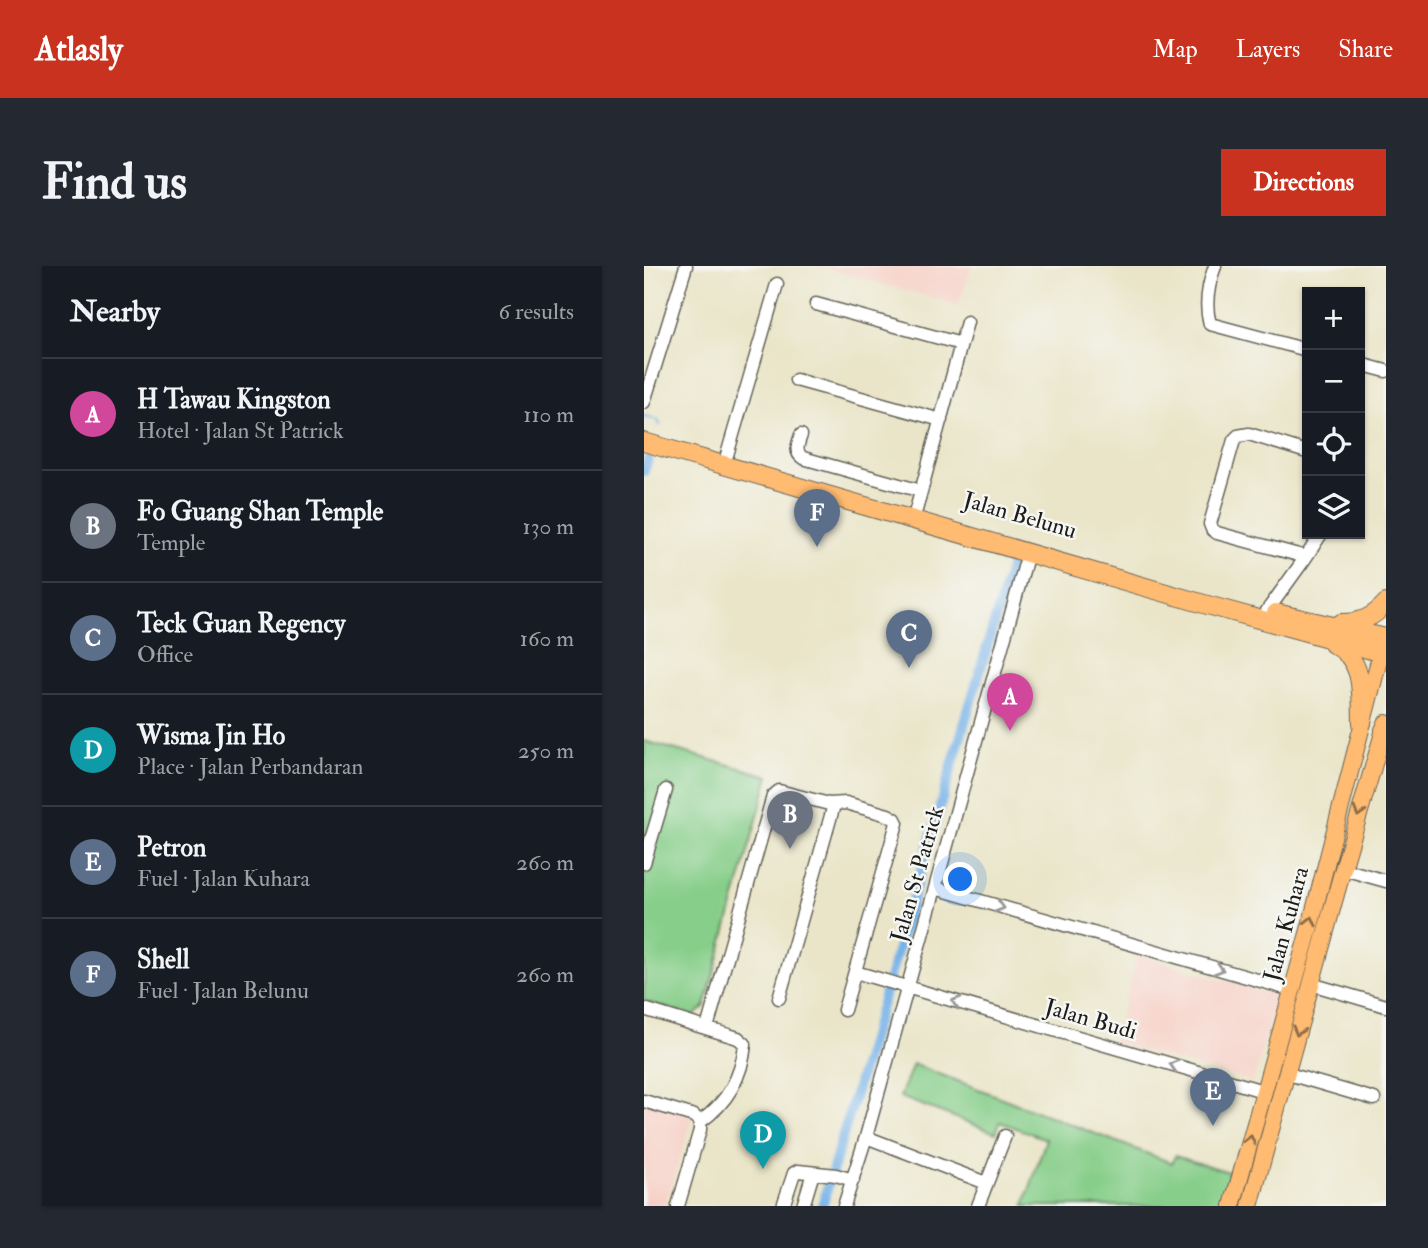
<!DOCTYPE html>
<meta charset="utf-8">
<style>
body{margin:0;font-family:"IM FELL Double Pica",serif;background:#242831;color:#f1f3f6}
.controls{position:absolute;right:21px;top:21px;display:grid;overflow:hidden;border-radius:0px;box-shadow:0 2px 5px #0004}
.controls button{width:63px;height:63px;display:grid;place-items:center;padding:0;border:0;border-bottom:2px solid #363941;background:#171b24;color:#f1f3f6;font:35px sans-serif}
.you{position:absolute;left:317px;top:614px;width:24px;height:24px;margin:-18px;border:5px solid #fff;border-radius:50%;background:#1a73e8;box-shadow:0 0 0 10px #1a73e833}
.badge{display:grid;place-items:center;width:46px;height:46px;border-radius:50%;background:#c8321e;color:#fff;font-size:23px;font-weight:700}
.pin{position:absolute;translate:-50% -58px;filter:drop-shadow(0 2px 4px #0008)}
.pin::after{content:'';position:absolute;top:37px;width:24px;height:21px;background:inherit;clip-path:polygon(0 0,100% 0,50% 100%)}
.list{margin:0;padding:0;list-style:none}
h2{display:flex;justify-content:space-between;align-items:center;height:91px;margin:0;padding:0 28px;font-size:30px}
h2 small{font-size:23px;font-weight:400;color:#9ea1a6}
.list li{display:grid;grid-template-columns:46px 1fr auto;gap:21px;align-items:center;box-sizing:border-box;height:112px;padding:0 28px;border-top:2px solid #363941}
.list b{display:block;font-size:26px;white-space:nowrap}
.list p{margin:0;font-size:23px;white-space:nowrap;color:#9ea1a6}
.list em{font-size:23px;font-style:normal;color:#9ea1a6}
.icon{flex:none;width:38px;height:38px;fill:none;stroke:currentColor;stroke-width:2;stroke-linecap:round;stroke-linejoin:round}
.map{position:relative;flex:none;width:742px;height:940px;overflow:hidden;border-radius:0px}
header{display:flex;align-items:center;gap:42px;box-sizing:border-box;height:98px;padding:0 35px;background:#c8321e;color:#fff}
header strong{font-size:33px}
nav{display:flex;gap:38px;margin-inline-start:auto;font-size:24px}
.intro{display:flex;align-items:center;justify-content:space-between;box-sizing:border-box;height:168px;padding:0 42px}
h1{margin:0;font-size:49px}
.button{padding:18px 32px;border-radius:0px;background:#c8321e;color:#fff;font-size:24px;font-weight:700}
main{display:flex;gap:42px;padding:0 42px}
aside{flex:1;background:#171b24;border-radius:0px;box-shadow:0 2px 5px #0004}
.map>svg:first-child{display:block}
.built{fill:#f7d1c7}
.green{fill:#86ce89;stroke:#517552;stroke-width:2}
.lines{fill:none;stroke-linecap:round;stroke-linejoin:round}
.stream{stroke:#77b3e9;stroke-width:2.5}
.canal{stroke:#77b3e9;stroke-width:10}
.minor-casing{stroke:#646258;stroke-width:15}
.major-casing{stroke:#646258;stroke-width:18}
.highway-casing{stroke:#646258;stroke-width:20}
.minor{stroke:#fff;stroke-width:12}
.major{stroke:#ffbb71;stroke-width:16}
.highway{stroke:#ffbb71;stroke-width:18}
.oneway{stroke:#8e6c46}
.oneway2{stroke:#999}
.labels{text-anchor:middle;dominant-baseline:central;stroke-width:5;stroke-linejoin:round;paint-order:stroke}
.street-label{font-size:23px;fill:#1c1c1c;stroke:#f6f6f2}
</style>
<header>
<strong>Atlasly</strong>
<nav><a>Map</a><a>Layers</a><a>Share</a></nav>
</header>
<div class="intro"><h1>Find us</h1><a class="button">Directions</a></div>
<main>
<aside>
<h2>Nearby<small>6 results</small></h2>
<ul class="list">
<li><span class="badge" style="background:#d1479c">A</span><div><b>H Tawau Kingston</b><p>Hotel · Jalan St Patrick</p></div><em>110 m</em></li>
<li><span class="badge" style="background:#6b7280">B</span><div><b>Fo Guang Shan Temple</b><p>Temple</p></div><em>130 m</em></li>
<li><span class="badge" style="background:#5c6f8a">C</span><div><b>Teck Guan Regency</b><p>Office</p></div><em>160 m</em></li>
<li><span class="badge" style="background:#0f9aa8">D</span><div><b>Wisma Jin Ho</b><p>Place · Jalan Perbandaran</p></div><em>250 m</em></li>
<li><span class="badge" style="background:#5c6f8a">E</span><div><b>Petron</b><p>Fuel · Jalan Kuhara</p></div><em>260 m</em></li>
<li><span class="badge" style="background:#5c6f8a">F</span><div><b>Shell</b><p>Fuel · Jalan Belunu</p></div><em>260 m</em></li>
</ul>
</aside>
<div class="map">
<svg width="742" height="940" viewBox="0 0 742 940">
<rect width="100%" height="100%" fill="#f6f6f2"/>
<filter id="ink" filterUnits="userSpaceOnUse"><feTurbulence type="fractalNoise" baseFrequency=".0143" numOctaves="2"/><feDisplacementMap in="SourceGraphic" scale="14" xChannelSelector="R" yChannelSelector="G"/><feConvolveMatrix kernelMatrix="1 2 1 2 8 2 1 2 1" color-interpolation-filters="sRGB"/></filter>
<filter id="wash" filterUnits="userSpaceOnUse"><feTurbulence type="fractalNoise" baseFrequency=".00686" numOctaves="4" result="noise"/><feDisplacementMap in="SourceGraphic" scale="28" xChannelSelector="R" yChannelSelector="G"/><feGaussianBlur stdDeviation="1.57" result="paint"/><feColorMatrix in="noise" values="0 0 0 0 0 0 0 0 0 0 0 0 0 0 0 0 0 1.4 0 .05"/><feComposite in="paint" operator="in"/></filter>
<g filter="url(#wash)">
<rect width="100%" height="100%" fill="#eae5c8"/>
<path class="built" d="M174,0H328L314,39Z
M494,689L634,730L609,816L469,776Z
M0,829L51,844L21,940H0Z"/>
<path class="green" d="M0,475L125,510L61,740L50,750L0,735Z
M269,798L528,897L531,890L585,906L576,940H380L402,873L356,856L352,867L256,831Z"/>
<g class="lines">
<path class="stream" d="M0,150L14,154L16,159"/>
<path class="canal" d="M0,205L4,193
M178,940L369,293"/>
</g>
</g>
<g filter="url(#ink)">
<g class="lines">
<defs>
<path id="minor" d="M571,0C564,19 560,38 566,58L663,84
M172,38L317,78
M716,98L742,105
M152,114L297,154
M0,136L42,0
M157,169C154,178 150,186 159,192L277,225
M83,189L133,18
M272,244L323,56
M662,291L573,267L568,263L566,258L590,174L594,170L605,168L663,186
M623,345L662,291L677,268
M0,597L22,524
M699,603L742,615
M291,622L648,724
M211,706L619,825
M667,718L742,740
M135,732L190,539
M0,743L94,772L101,778C98,811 83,837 56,856
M63,762L129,530L135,525L185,538L202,537L244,549L251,553L253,557L200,744
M641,807L730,833
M0,835L50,850L56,856
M222,871L342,917
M34,940L56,864V856
M139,940L150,907L154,905L192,909L209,914
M159,940L169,907
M200,940L222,871L384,287
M334,940L361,870"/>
<path id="major" d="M588,940L665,664L740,375
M606,940L699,603L742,457"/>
<path id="highway" d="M0,176L567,340L742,388
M632,347L742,372
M697,357C716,357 729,352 742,337
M689,378C721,393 717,427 718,457
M740,464L742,461"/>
</defs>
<use href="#minor" class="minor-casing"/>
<use href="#major" class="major-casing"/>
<use href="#highway" class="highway-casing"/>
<use href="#minor" class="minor"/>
<use href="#major" class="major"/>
<use href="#highway" class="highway"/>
</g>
<defs><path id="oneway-chevron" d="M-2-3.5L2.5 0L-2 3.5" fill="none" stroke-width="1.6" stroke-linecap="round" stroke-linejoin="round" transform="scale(1.75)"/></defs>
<g class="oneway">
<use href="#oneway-chevron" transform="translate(715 546) rotate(106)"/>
<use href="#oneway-chevron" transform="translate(667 655) rotate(-76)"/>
<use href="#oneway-chevron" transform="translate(654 765) rotate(106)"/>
<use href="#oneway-chevron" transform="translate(606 874) rotate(-75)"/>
</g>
<g class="oneway2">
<use href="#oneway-chevron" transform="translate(356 641) rotate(16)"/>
<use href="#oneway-chevron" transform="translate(575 703) rotate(16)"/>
<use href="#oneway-chevron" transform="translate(312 736) rotate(-164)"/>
<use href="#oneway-chevron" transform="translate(530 799) rotate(-164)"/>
</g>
</g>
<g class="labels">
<g class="street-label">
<text transform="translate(376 249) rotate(16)">Jalan Belunu</text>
<text transform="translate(273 608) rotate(-74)">Jalan St Patrick</text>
<text transform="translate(642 658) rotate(-75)">Jalan Kuhara</text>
<text transform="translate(447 753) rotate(16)">Jalan Budi</text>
</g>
</g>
</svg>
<div class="controls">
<button>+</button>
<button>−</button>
<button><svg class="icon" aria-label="locate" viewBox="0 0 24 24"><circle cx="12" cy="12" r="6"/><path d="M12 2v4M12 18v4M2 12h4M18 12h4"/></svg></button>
<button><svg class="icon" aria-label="layers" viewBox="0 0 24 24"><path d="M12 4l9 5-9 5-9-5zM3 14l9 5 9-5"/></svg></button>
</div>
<div class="you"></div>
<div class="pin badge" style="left:366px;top:465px;background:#d1479c">A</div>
<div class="pin badge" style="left:146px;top:583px;background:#6b7280">B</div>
<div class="pin badge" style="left:265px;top:402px;background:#5c6f8a">C</div>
<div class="pin badge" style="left:119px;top:903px;background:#0f9aa8">D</div>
<div class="pin badge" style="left:569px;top:860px;background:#5c6f8a">E</div>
<div class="pin badge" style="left:173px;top:281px;background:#5c6f8a">F</div>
</div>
</main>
